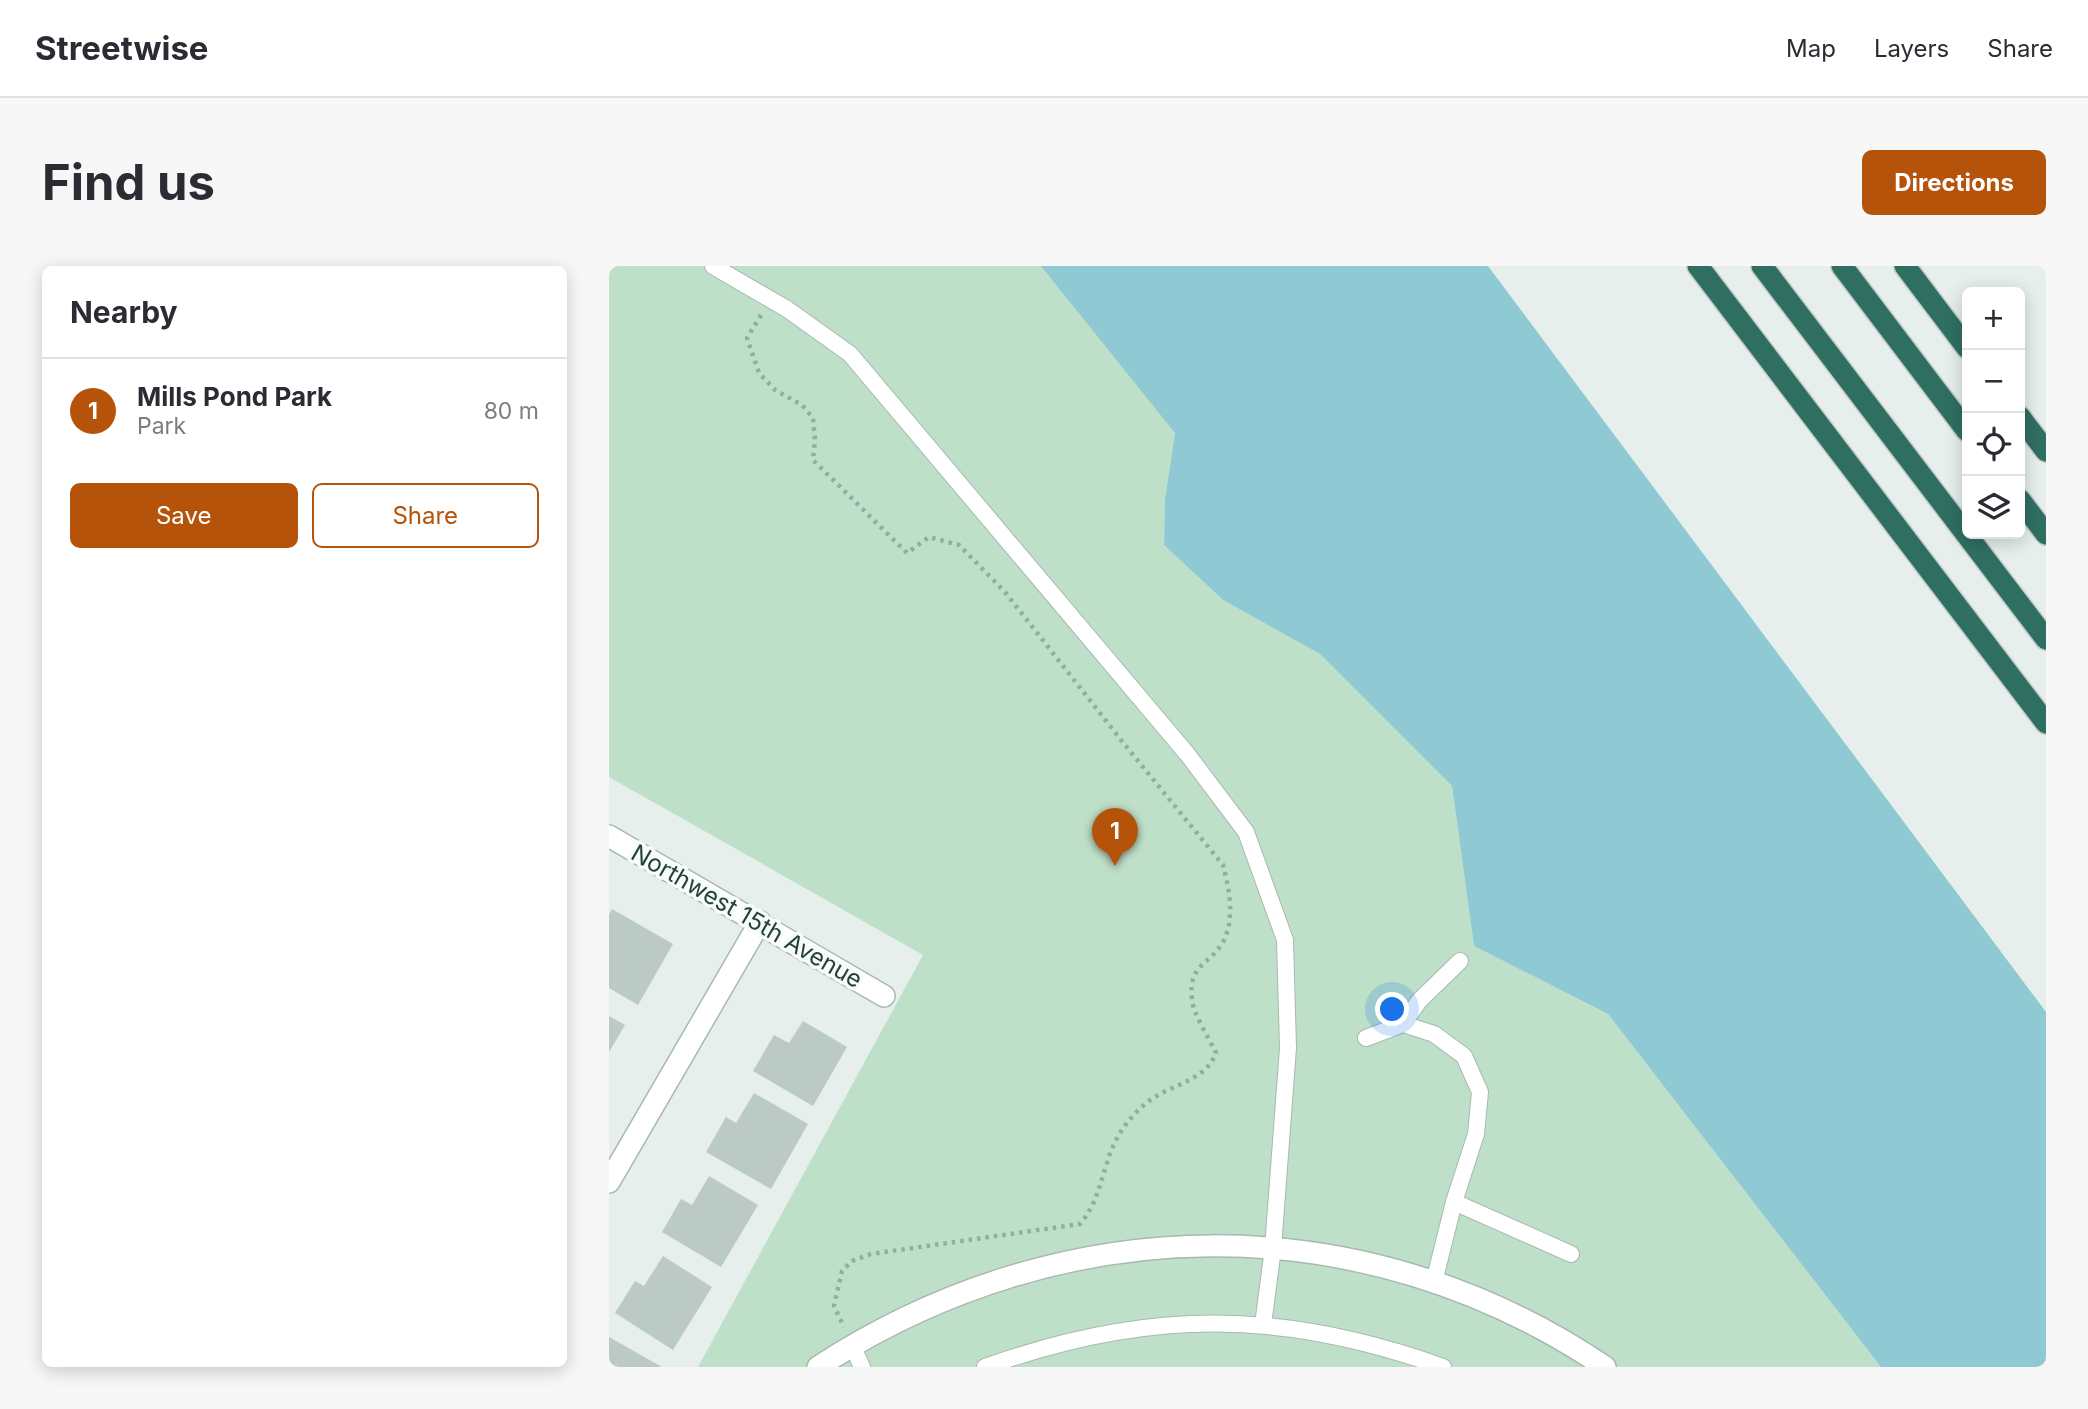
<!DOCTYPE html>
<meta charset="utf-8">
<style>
body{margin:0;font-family:Inter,sans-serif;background:#f7f7f7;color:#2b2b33}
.controls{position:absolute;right:21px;top:21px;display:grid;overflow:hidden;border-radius:10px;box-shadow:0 4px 18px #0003}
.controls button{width:63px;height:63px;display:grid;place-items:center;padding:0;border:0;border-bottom:2px solid #e1e1e2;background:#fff;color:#2b2b33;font:35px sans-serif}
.you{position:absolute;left:784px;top:744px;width:24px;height:24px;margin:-18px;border:5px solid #fff;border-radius:50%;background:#1a73e8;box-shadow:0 0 0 10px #1a73e833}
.badge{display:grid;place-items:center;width:46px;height:46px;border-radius:50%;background:#b45309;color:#fff;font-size:23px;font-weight:700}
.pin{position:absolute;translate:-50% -58px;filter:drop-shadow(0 2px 4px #0008)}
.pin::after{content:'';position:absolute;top:37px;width:24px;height:21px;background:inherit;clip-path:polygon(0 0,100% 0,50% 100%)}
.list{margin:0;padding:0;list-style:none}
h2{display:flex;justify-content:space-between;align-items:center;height:91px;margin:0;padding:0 28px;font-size:30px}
h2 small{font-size:23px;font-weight:400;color:#7c7c81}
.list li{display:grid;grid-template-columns:46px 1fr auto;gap:21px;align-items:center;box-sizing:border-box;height:105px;padding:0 28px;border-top:2px solid #e1e1e2}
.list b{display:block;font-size:26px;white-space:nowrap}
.list p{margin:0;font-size:23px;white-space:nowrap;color:#7c7c81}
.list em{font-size:23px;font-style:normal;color:#7c7c81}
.actions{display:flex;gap:14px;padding:21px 28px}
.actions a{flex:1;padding:16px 0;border:2px solid #b45309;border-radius:10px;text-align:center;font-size:24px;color:#b45309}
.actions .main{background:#b45309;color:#fff}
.icon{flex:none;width:38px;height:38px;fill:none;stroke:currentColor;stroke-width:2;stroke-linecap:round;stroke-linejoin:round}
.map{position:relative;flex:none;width:1437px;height:1101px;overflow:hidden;border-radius:10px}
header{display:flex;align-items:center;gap:42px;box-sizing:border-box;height:98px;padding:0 35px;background:#fff;border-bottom:2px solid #e1e1e2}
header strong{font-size:33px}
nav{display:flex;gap:38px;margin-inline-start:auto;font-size:24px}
.intro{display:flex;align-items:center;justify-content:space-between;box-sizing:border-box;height:168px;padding:0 42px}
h1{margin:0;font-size:49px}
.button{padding:18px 32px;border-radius:10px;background:#b45309;color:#fff;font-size:24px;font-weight:700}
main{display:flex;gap:42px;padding:0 42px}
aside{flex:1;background:#fff;border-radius:10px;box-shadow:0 4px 18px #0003}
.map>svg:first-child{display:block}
.green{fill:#bfe0c8}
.water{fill:#8ec9d4}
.building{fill:#bbcac4}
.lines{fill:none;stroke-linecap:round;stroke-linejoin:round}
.lane-casing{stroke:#a8b8b2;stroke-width:18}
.street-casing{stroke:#a8b8b2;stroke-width:24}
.highway-casing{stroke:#c2cac8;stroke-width:24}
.path{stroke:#86b3a5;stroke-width:4.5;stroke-dasharray:3.5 5;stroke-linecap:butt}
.lane{stroke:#fff;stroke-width:16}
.street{stroke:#fff;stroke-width:21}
.highway{stroke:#2f6f62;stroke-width:21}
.labels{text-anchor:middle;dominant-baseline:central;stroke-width:7;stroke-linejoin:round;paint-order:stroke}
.street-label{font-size:24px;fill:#24423a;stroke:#f7fbf9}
</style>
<header>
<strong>Streetwise</strong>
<nav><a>Map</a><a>Layers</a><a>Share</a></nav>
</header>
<div class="intro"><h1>Find us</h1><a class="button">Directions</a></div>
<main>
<aside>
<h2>Nearby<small></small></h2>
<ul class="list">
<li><span class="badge">1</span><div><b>Mills Pond Park</b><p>Park</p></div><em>80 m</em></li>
</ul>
<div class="actions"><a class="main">Save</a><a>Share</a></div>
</aside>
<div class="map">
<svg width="1437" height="1101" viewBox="0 0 1437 1101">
<rect width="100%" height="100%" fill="#e6efeb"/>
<path class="green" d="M0,0H439L566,167L556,233L555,279L614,334L711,388L843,520L865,680L999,748L1272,1101H89L314,689L0,511Z"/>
<path class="water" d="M432,0H879L1437,746V1101H1272L999,748L865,680L843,520L711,388L614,334L555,279L556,233L566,167Z"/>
<path class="building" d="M3,643L64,678L29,739L0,722V648Z
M0,750L16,759L0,786Z
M194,755L238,781L204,840L144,805L165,769L180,777Z
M145,827L199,858L162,923L97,886L117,851L127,857Z
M100,910L149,939L112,1001L53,966L72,933L83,939Z
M54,990L103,1021L64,1084L6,1047L26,1015L35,1020Z
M0,1071L53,1101H0Z"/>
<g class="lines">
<defs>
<path id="lane" d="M104,0L178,43L241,88L579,489L637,566L676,674L679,782L664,982L654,1059
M794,758L810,735L851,695
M757,772L794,758L825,768L855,790L871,826L867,868L845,936L825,1016
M845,936L962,988
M243,1079L253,1101
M376,1101C538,1043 672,1043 834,1101"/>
<path id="street" d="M0,570L275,730
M0,916L151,656
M209,1101C453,942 753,937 996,1101"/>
<path id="highway" d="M1089,0L1437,457
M1153,0L1437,373
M1233,0L1358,165
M1296,0L1358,82
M1411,151L1437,185
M1411,234L1437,268"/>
</defs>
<use href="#lane" class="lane-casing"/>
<use href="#street" class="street-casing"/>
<use href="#highway" class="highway-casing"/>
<path class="path" d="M152,49L138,72L150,107L166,124L193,139L204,152L206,174L204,194L298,287L320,271L350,279L396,326L516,479L614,599C620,622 626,651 615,674C604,697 578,698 583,733C584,748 600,772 607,787C595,818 557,818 534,840C518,854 505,873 499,894C491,917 488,938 471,958L262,988L243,995L233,1005L225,1040L235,1061"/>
<use href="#lane" class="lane"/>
<use href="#street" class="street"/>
<use href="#highway" class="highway"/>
</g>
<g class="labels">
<g class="street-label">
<text transform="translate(138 650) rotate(30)">Northwest 15th Avenue</text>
</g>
</g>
</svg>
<div class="controls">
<button>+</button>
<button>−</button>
<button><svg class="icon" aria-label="locate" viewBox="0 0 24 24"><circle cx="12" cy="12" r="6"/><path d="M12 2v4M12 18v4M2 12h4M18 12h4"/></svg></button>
<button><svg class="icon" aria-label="layers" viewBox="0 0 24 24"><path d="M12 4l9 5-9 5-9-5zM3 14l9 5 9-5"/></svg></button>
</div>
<div class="you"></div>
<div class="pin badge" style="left:506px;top:600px">1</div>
</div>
</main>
